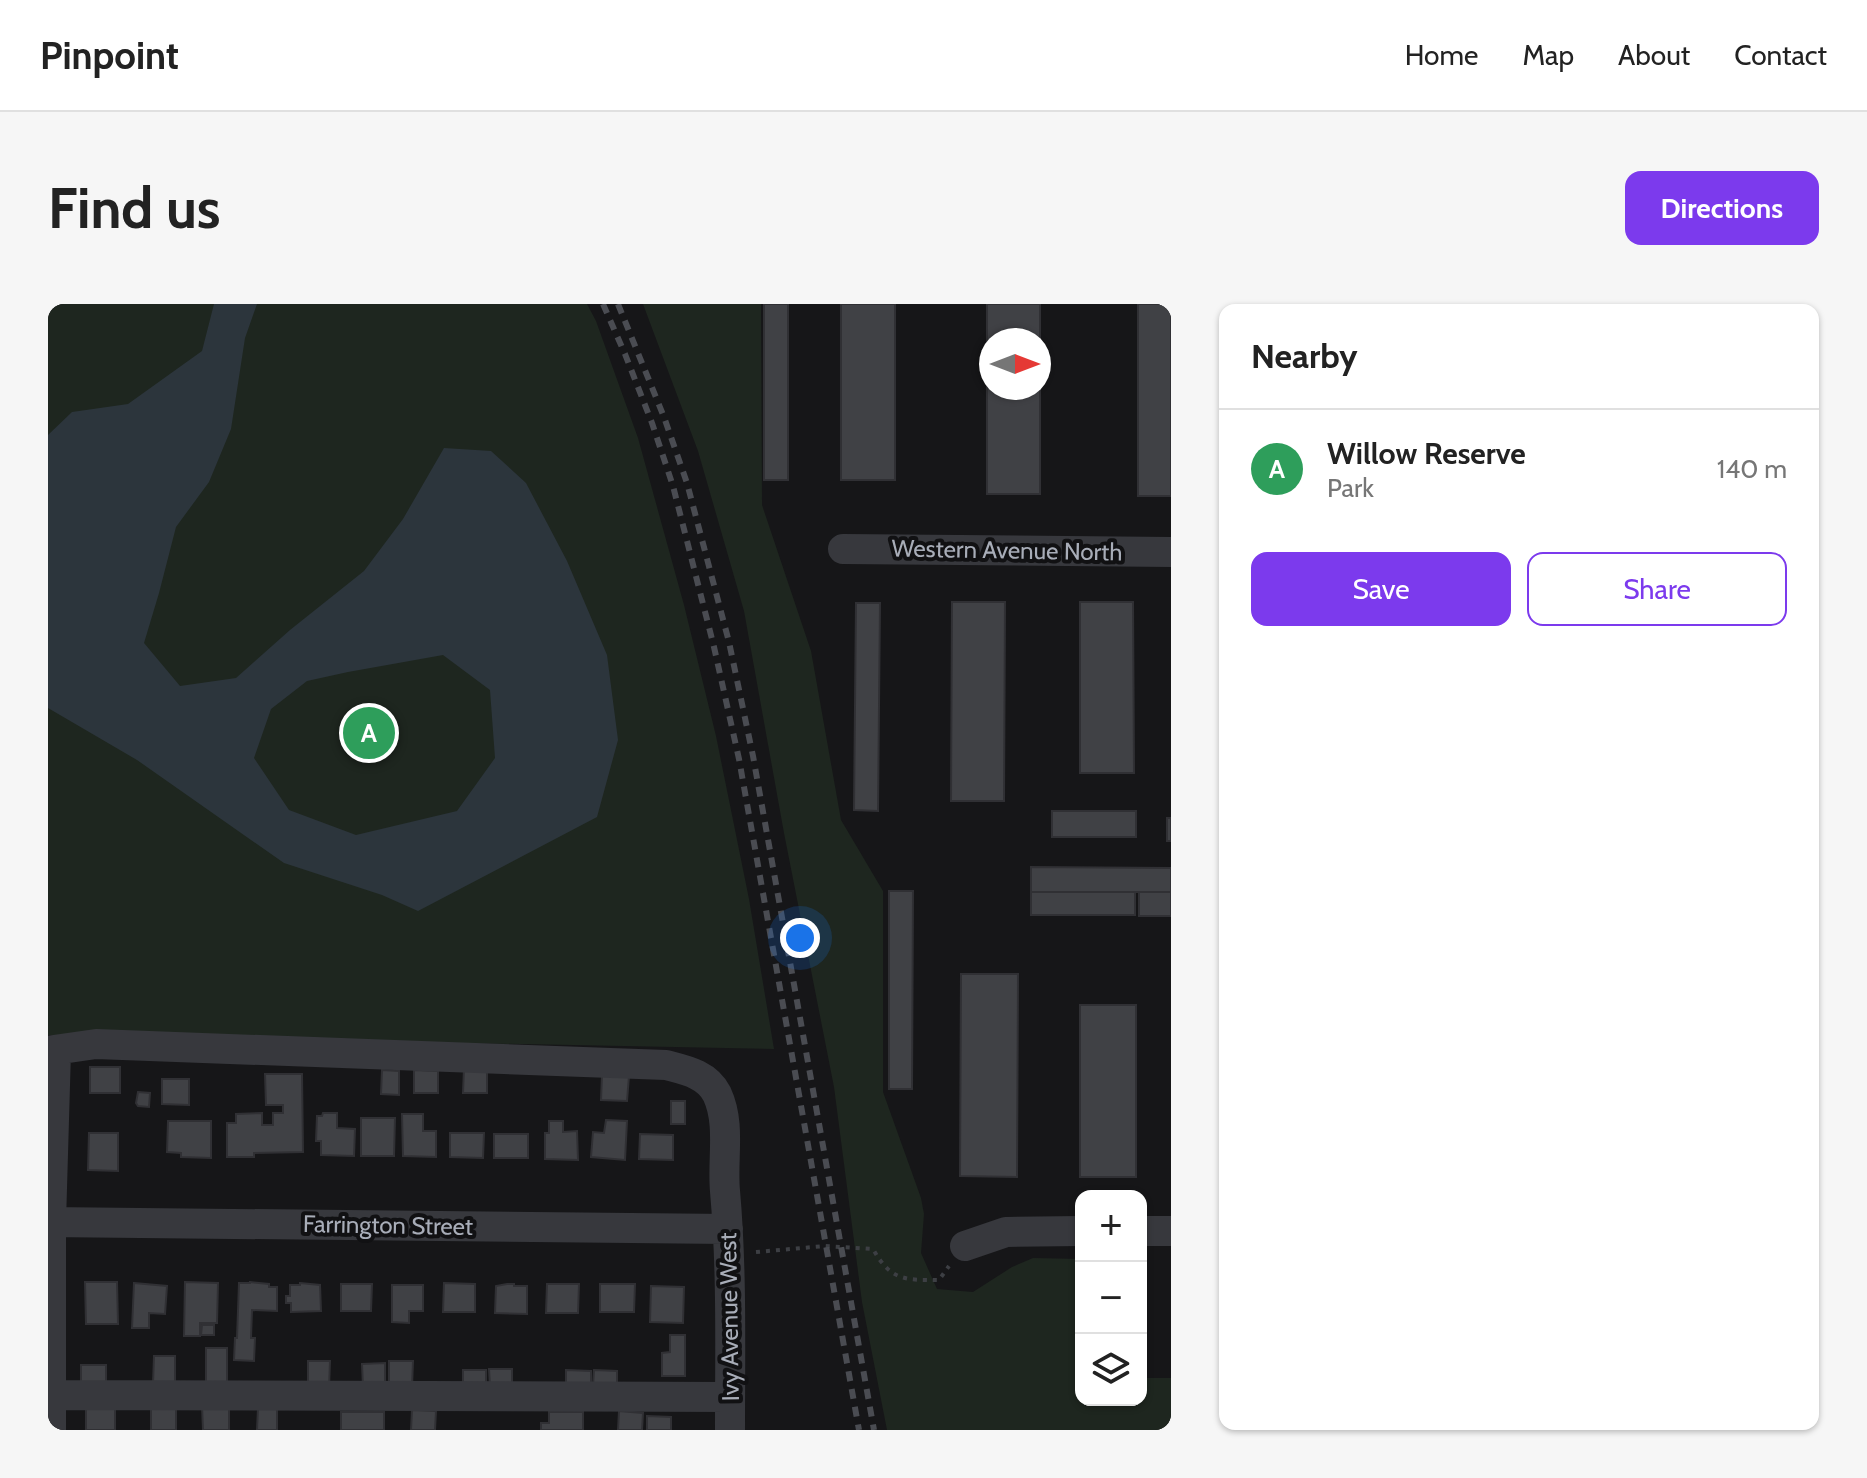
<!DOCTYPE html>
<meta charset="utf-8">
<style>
body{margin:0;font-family:Cabin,sans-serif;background:#f6f6f6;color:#222}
.controls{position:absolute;right:24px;bottom:24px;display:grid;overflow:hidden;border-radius:16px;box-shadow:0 2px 6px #0004}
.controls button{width:72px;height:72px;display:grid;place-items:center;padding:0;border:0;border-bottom:2px solid #e0e0e0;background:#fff;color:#222;font:40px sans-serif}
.compass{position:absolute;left:931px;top:24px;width:72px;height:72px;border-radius:50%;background:#fff;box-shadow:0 2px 6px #0004;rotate:90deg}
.you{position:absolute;left:752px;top:634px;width:28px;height:28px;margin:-20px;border:6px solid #fff;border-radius:50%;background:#1a73e8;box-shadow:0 0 0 12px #1a73e833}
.badge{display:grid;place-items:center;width:52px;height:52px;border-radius:50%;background:#7c3aed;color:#fff;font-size:26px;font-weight:700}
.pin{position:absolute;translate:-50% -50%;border:4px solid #fff;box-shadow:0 2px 8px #0006}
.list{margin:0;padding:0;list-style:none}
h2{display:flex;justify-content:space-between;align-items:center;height:104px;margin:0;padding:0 32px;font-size:34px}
h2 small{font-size:26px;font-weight:400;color:#767676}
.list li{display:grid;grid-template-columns:52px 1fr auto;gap:24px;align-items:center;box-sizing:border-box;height:120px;padding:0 32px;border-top:2px solid #e0e0e0}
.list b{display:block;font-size:30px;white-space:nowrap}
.list p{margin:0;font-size:26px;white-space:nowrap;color:#767676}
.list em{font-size:26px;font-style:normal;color:#767676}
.actions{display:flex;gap:16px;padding:24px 32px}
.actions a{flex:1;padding:18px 0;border:2px solid #7c3aed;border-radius:16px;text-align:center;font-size:28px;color:#7c3aed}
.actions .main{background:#7c3aed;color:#fff}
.icon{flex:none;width:44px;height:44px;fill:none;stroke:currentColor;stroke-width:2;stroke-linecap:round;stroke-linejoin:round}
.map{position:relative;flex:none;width:1123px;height:1126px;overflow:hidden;border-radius:16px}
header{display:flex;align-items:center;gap:48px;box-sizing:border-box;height:112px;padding:0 40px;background:#fff;border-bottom:2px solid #e0e0e0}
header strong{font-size:38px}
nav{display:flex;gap:44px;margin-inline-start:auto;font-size:28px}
.intro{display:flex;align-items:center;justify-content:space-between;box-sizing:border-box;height:192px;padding:0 48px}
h1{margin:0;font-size:56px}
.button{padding:20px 36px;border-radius:16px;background:#7c3aed;color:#fff;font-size:28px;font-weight:700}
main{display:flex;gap:48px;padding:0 48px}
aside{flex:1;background:#fff;border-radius:16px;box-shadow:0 2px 6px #0004}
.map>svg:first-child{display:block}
.green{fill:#1e261f}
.water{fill:#2c353c;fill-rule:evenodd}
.building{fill:#404145;stroke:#303034;stroke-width:2;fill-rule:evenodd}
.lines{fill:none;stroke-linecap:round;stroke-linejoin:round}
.path{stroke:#3d3f44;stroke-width:4;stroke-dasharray:4 6;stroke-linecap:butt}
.minor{stroke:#37383d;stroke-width:30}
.rail{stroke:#4a4c52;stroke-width:6;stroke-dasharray:10 8;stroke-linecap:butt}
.labels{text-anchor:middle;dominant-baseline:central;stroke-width:8;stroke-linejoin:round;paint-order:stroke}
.street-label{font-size:24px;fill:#a8adb8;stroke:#111113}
</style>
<header>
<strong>Pinpoint</strong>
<nav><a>Home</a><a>Map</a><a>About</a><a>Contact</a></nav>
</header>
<div class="intro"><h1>Find us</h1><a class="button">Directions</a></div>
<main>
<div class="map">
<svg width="1123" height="1126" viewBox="0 0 1123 1126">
<rect width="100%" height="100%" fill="#161618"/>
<path class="green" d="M0,0H539L548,17L590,134L636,301L668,432L701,595L726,745L0,731Z
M595,0H713L714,201L763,347L793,516L835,587V788L873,894L876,910L873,949L889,985L925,988L964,963L985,954L1033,955V1096H1093V1074H1123V1126H839L814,998L786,783L736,529L696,307L650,147Z"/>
<path class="water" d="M166,0H209L197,34L183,125L161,178L128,223L111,289L96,339L132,382L188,374L242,326L316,267L355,215L396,144L443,147L478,179L519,257L559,351L570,436L549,513L370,607L334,591L236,559L89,456L0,404V131L24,108L80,100L154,47ZM395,351L442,386L447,454L409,507L308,531L241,506L206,454L223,405L259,377L300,368Z"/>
<path class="building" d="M716,0H740V176H716Z
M793,0H847V176H793Z
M939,0H992V190H939ZM943,36H991V84H943Z
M1090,0H1123V192H1090Z
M904,298H957L956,497H903Z
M1032,298H1085L1086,469H1032Z
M808,299H832L830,507L806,506Z
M1004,507H1088V533H1004Z
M1119,514H1123V537H1119Z
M983,563L1123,564V588H983Z
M841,587H865L864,785H841Z
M983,588H1087V611H983Z
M1091,588H1123V612H1091Z
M913,670H970L969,873L912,872Z
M1032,701H1088V873H1032Z
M42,763H72V789H42Z
M416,764H439V789H415Z
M334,766L351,767V791L333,790Z
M366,766L390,767V789H366Z
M217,770H254L255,848L206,849V853H179V819H188V810L214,809V821H225V809H235V801H218Z
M554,771L581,772L579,797L553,796Z
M114,775H141V801L114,800Z
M90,788L102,789L101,803L90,802L88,799Z
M623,797H637V820H623Z
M275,809H289V824L307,825L306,852L273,851V837H268L269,812H274Z
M354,810H375V827H388V853L355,852Z
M313,814H347L346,852H313Z
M558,816L579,817L577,856L543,853L545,828L556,829Z
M120,817H163V854L133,853V849L119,848Z
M501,817H515V828L529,827L530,856L497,855V829H501Z
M41,829H70V867L40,866Z
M402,829H436L435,854L402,853Z
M446,830H480V854H446Z
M592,830L625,831V856L591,855Z
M37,978H69L70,1020H38Z
M137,978L170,979L169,1019H152V1032H136Z
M202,978L221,980V983H229V1007L204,1006L203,1034H207L206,1057L186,1056L187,1034H189L191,979H202Z
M86,979L119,982L117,1010L101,1009V1024H84Z
M252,979L272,981L273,1007L243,1008V999H238V992H242V981H252Z
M396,979L427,980V1008H395Z
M293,980H324L323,1007H293Z
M459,980H466V982H479V1010L447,1009L448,982Z
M499,980H531L530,1009H498Z
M552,980H587L586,1008H552Z
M344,981H375V1007H361V1019L344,1018Z
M603,982L636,983L635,1019L602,1018Z
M154,1021H166V1031H153Z
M622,1031H637V1072H614V1049L622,1048Z
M158,1044H179V1081H158Z
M106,1052H127V1081L105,1080Z
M260,1057H282L281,1084H260Z
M341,1057H365L364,1083H341Z
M337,1059V1083H315L314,1060Z
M33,1061H58V1080L33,1081Z
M441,1065H464V1082H442Z
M415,1066H438V1083H415Z
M518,1066L543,1067V1083L518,1082Z
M546,1066L569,1067V1083L545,1082Z
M38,1101L67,1102V1126H38Z
M103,1102H128V1126H103Z
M154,1102H181V1126H155Z
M210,1104H229V1126H209Z
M364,1106L388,1107L387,1126H363Z
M571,1107L595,1109L594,1126H570Z
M293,1108H336V1126H293Z
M501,1108H535V1126H493V1119H501Z
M599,1112L623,1113V1126H599Z"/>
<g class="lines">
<path class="path" d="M708,948L777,942L825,945C843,977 857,976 891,976L901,962"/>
<path class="minor" d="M795,245L1123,248
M0,747L48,740L618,761C637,766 659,770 669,790C683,820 674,855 677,887C684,966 682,1046 682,1126
M0,918L680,925
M1093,927H1123
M917,942L958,928L1033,927
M0,1091L682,1093
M3,1126V918L8,747"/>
<path class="rail" d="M555,0L577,50L604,119L625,182L666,343L691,455L811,1126
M570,0L616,113L639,179L681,338L705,452L826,1126"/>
</g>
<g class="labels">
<g class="street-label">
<text transform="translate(959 246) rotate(1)">Western Avenue North</text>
<text transform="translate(340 921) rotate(1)">Farrington Street</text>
<text transform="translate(681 1013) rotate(-91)">Ivy Avenue West</text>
</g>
</g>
</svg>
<div class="controls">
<button>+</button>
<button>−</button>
<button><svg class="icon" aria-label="layers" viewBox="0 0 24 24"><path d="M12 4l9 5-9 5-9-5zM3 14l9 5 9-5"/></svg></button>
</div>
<svg class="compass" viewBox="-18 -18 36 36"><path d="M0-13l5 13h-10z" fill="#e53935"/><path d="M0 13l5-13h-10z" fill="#767676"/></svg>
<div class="you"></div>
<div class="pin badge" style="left:321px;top:429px;background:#2e9e5b">A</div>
</div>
<aside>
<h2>Nearby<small></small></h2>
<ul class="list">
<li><span class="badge" style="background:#2e9e5b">A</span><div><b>Willow Reserve</b><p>Park</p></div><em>140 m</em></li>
</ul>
<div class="actions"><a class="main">Save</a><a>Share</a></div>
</aside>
</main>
